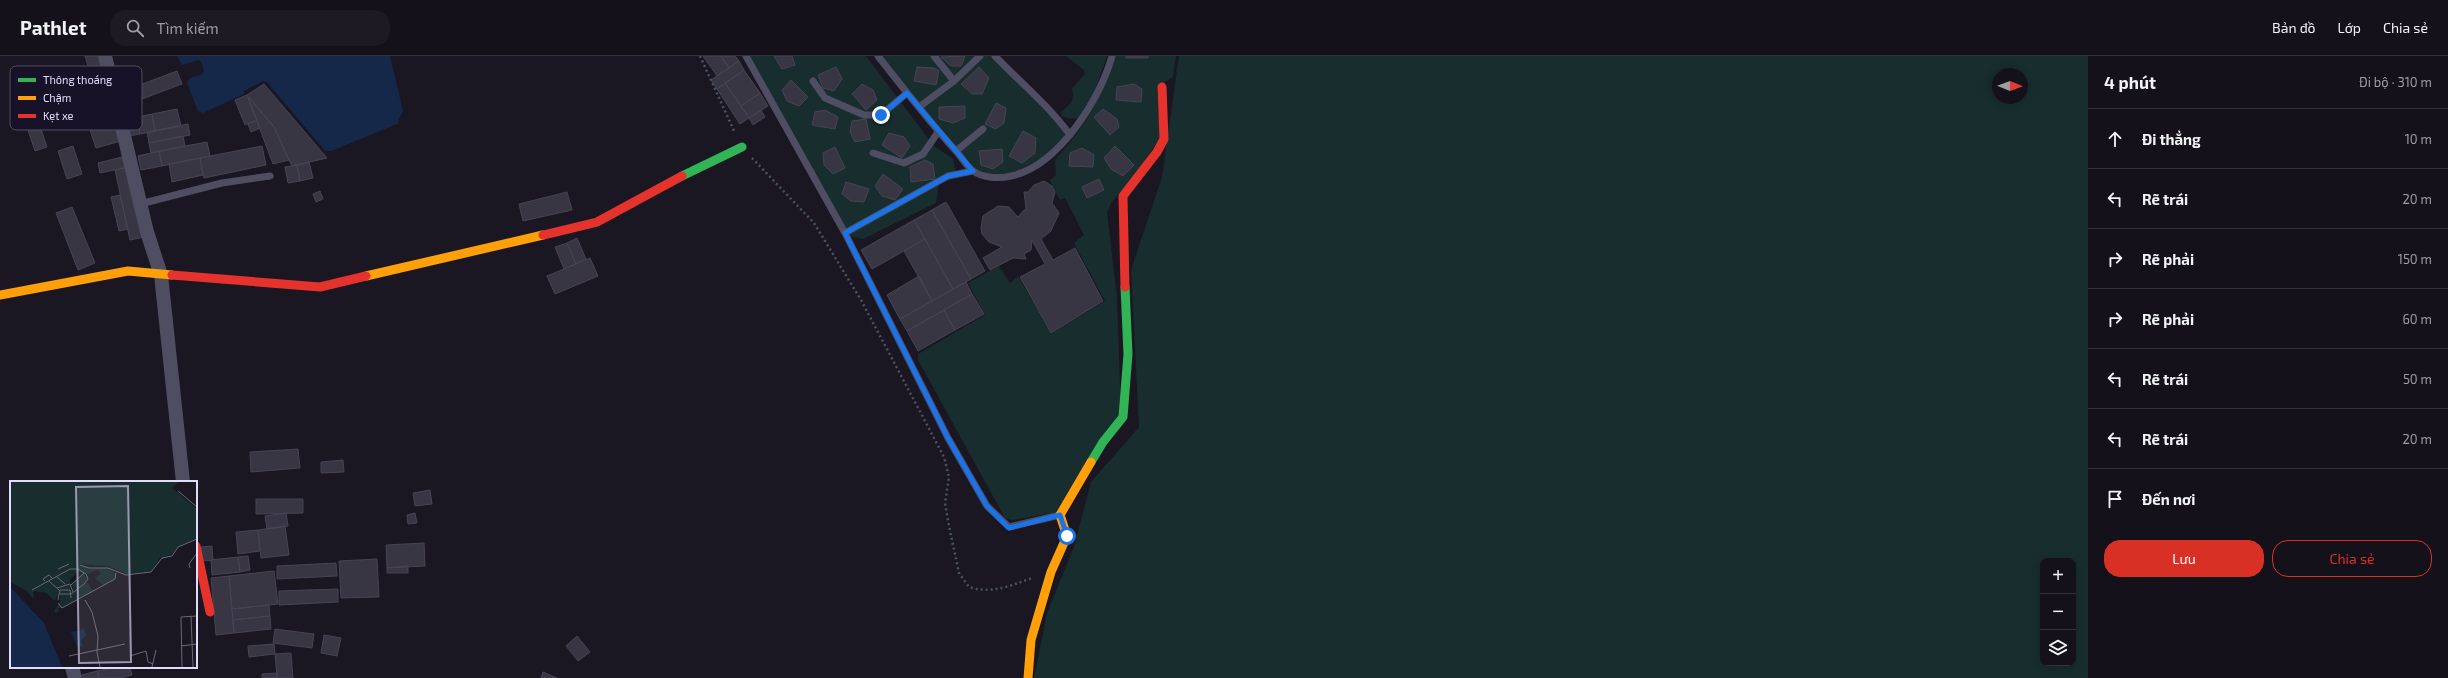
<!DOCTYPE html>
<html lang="vi">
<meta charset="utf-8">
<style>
body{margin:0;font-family:"Exo 2",sans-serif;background:#1d1a23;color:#f1f3f6}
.controls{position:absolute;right:12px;bottom:12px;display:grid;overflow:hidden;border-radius:8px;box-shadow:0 2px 10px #0003}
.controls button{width:36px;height:36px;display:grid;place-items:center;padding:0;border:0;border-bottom:1px solid #333139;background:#14111a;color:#f1f3f6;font:20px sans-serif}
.compass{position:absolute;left:1992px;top:12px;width:36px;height:36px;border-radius:50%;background:#14111a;box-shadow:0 2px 10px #0003;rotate:91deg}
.stop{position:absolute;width:12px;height:12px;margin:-9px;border:3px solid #1a73e8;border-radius:50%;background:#fff}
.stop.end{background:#1a73e8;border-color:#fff;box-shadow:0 1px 4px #0008}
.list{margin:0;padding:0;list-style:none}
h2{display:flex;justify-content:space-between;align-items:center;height:52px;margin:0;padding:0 16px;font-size:17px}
h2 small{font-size:13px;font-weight:400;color:#9d9da2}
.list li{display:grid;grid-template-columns:26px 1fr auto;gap:12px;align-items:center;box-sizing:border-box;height:60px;padding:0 16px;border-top:1px solid #333139}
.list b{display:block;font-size:15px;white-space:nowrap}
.list em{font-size:13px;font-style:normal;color:#9d9da2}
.actions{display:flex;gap:8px;padding:12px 16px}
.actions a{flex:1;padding:9px 0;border:1px solid #d93025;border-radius:16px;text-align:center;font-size:14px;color:#d93025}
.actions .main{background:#d93025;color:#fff}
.icon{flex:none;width:22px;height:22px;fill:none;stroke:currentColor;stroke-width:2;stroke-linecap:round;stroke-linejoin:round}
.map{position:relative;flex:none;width:2088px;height:622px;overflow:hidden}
header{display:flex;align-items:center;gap:24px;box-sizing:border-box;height:56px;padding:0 20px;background:#14111a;border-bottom:1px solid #333139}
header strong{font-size:19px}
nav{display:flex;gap:22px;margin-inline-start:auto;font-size:14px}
.search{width:280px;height:36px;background:#1d1a23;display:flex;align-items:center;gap:10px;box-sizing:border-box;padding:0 14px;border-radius:16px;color:#9d9da2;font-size:15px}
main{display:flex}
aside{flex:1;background:#14111a}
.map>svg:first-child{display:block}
.green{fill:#172d2e;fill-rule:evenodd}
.water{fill:#162849}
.building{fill:#393644;stroke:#474355}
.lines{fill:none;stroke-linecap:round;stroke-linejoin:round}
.path{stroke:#4a5360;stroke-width:2.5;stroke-dasharray:2 3;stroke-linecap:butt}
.lane{stroke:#4f4d62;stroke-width:7}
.street{stroke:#4f4d62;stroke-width:14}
.fast{stroke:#30b455;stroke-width:9}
.slow{stroke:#ff9f0a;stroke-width:9}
.jam{stroke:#e5322d;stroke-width:9}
.route{stroke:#1a73e8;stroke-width:5}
.inset-road{fill:none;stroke:#696679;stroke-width:1}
.view{fill:#9b97b0;fill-opacity:0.15;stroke:#9b97b0;stroke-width:2}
.inset-edge{fill:none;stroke:#e0dcfc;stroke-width:2}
.key{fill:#171227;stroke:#534f67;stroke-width:1}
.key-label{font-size:11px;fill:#e0dcfc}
</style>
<header>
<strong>Pathlet</strong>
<div class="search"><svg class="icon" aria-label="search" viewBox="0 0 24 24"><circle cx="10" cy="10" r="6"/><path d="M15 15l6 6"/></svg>Tìm kiếm</div>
<nav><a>Bản đồ</a><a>Lớp</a><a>Chia sẻ</a></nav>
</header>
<main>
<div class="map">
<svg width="2088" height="622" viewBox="0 0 2088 622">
<rect width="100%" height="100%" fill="#1a1722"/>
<path class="green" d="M748,0H866L934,90L953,103L956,116L952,123L939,128L936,147L863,183L848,180Z
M880,0H991L1064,74V81C1038,107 1011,128 973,113Z
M1066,0H1107L1094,37L1079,62C1072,63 1068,63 1062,60L1061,56C1070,48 1075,45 1072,32L1085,18L1084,14Z
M1114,0H1176L1173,21L1157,31L1160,82L1139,113L1111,147L1107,156L1117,241L1121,359L1058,456L1012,464L1005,462L918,304V298L985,259L968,227L999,210L1010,227L1018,220L1051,278L1105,245L1074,187L1084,179L1065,142L1060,144L1050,124L1056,119L1055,104C1086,69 1100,45 1114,0Z
M1179,0H2088V622H1034L1047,557L1074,491L1091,426L1139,371L1131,214L1162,121ZM1998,18H2022V42H1998ZM2043,505H2073V607H2043Z"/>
<path class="water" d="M177,0H390L403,55L397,68L331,95H325L267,26L263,25L244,35V38L203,57L198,55L187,27L190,22L203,18L204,15L201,5L198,4L182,9Z"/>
<path class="building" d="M85,0H99L103,16L91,20Z
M703,0H721L729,12L717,20Z
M721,0H735L739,5L729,12Z
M774,0H792L795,9L782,13Z
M965,0L961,10H951L941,1Z
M1126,0H1148V2H1126Z
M739,5L744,14L717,33L711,24Z
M836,11L842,23L834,35L823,32L818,19Z
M917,11L934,12L939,15L936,29L914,25Z
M979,11L989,22L982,38H972L961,28Z
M744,14L760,37L741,50L725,27Z
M177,15L182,28L134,46L129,33Z
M791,24L808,41L799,50L787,45L782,34Z
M725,27L749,62L740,68L717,33Z
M264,28L327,102L292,110L274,71L247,39Z
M862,28L873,34L877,44L866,54L852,38Z
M1134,28L1142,33L1141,46L1116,44L1117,31Z
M760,37L768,50L749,62L741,50Z
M247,39L257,64L245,69L235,44Z
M247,39L274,71L289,104L273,108Z
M996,47L1006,52L1004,67L996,73L985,68Z
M965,50V62L953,67L939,63V51Z
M177,53L181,70L155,75L152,58Z
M1103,53L1117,63L1119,71L1110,79L1094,61Z
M761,54L765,61L753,69L749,62Z
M825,54L838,61L835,73L812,69L815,56Z
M152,58L155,75L140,78L137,61Z
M137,61L140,78L128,80L125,63Z
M866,63L870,83L855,86L850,76L852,65Z
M257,64L260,72L251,76L248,68Z
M118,65L124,84L96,92L90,74Z
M188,68L190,79L149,87L147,76Z
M40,70L47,91L35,95L28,74Z
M1023,75L1036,82L1035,97L1022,107L1009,100Z
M889,77L904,81L910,90L902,102L882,89Z
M183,80L185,90L151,97L149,87Z
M207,86L210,100L162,110L159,95Z
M73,90L82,118L67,123L58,95Z
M262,90L266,109L204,122L200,102Z
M1115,90L1134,109L1123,120L1111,113L1104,102Z
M835,91L845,112L833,118L824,109L823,97Z
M1082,92L1094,99L1093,111L1069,110L1070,97Z
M1002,93L1003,106L993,113L981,109L979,95Z
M159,95L162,110L141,114L138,100Z
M126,100L128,111L100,117L98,107Z
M200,102L203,119L172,126L169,108Z
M925,104L933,108L935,123L911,126L910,111Z
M309,106L313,122L300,125L297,109Z
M297,109L300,125L288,127L285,111Z
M128,111L144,181L130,184L115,114Z
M883,118L903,133L895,144L882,140L875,130Z
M1099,123L1104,134L1087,142L1082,131Z
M1044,125L1052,130L1055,136L1052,147L1059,157L1051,175L1041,183L1053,204L1075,192L1103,245L1051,277L1020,221L1045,208L1032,184L1031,194L1024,198L1026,203L1013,202L990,214L983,202L1002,191L989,186L982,178L981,172L983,160L998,150L1009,151L1018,161L1026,152L1024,136H1028L1034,129Z
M846,126L869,133L864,146L851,145L842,138Z
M320,135L323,143L316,146L313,138Z
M567,136L572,154L523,165L519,148Z
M120,139L128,173L119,175L111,141Z
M946,146L985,215L971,223L932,154Z
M72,151L95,207L78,214L56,157Z
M932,154L971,223L953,233L914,164Z
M914,164L925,183L872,213L861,194Z
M577,182L586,203L576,208L567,187Z
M925,183L953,233L932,245L904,195Z
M567,187L576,208L564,213L555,191Z
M590,202L598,220L555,238L547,220Z
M919,220L932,245L900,263L887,239Z
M966,226L972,238L907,275L900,263Z
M972,238L984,258L955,274L944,254Z
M944,254L955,274L918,295L907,275Z
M298,393L300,412L251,416L250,396Z
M343,404L344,416L321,417V406Z
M430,434L432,448L415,450L413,437Z
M256,443H303V457L256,458Z
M286,457L288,470L267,473L265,460Z
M415,457L417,467L408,468L407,459Z
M285,470L289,499L261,502L258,474Z
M258,474L260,495L238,498L236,476Z
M424,487L425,510L387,512L386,489Z
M212,490L213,504L202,505L201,491Z
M248,500L250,514L240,516L238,501Z
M238,501L240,516L212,519L211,504Z
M377,503L379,541L341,542L339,505Z
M336,507L337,520L277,523V510Z
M408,510V517H387V512Z
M274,515L278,548L232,553L229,520Z
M229,520L234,577L216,579L211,522Z
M338,533V546L279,549V535Z
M269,549L270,560L233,564L232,553Z
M270,560L271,573L234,577L233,564Z
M275,573L314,578L312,592L273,587Z
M324,579L341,582L337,600L321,597Z
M577,580L590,596L578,605L566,590Z
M274,588L275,598L249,601L248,590Z
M291,597L293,622H277L275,598Z
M116,611H130L132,619L121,622H99L97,615Z
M97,615L99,622H83L82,619Z
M543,616L557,622H541Z
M277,617V622H262V618Z"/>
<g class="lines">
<path class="path" d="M700,0L735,77
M752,102L814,167L861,244L944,401L949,421L945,447L949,470L959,517L969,531C992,538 1010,530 1032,522"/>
<path class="lane" d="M746,0L845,177L948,382L987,450L1009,471L1060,459
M878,0C903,32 928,64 955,94C961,100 966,110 973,115C983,122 999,123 1011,120C1058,110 1100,44 1112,0
M934,0L954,25
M995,0C1020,26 1049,50 1070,79
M813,25L825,42L864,59H881L907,37
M919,51L954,25L980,0
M956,95L983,73
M873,97L904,107L923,98L938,76
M140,148L222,127L270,120
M845,177L948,120L973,115"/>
<path class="street" d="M105,0L147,176L161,219L183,426
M72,611L75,622"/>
<path class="fast" d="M682,120L742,91
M1091,406L1103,386L1123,361L1128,298L1125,231"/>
<path class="slow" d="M366,220L543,179
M0,239L128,215L172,219
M1028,622L1031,584L1051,516L1067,480L1060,459L1091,406"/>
<path class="jam" d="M543,179L597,166L682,120
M172,219L320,231L366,220
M1125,231L1123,140L1157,96L1164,83L1162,31
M196,490L210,556"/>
</g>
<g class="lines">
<path class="route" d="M881,59L907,37L973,115L948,120L845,177L948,382L987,450L1009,472L1060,459L1067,480"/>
</g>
<g transform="translate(10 425)">
<rect width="187" height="187" fill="#1a1722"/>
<path d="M0,1H168L162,7L187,28V58L167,66L161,74L150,77L142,90L120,94L98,85L69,83L80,88L97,87L106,92V97L93,104L85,97L91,93L88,89L78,93L68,91L60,98V101H63L59,103L62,112L77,101L83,110L53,127H48L49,130L46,132L44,130L50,121V109L45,120L36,112L29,111L24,110L23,118L17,110L0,101ZM74,92L77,100L64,110L62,103Z" fill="#172d2e"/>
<path d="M0,106L34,142L52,186H0ZM74,148L76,154L71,160L73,165L68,167L61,151Z" fill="#162849"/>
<path class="inset-road" d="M168,10L187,26M70,84L79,87H98L116,94L141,91L152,77L162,75L168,66L187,58M180,87L179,83L187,72M48,88L59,83M46,95L55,103M35,100L33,98L39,94L43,98M39,100L50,110L49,113M61,104L74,92M47,107L60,103L63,111M22,109L60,88H68L76,93L78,98L74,103L61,113H49L48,119M50,109H60L61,117M75,119L82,131L88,155L87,171L90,186M48,122L52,127L105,98L106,92M181,135L183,186M171,165L187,163M59,175L115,163M120,175L136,170L138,181L143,183M142,186L146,169M172,186L171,136L187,135"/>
<path class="view" d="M118,5L121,181L69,182L66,6Z"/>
<rect width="187" height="187" class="inset-edge"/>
</g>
<rect x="10" y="10" width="132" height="64" rx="6" class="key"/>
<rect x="18" y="22" width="18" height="4" fill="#30b455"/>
<rect x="18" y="40" width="18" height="4" fill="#ff9f0a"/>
<rect x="18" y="58" width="18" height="4" fill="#e5322d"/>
<g class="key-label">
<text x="43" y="28">Thông thoáng</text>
<text x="43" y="46">Chậm</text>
<text x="43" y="64">Kẹt xe</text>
</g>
</svg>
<div class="controls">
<button>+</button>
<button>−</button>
<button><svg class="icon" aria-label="layers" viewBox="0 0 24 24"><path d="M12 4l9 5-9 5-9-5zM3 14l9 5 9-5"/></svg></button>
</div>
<svg class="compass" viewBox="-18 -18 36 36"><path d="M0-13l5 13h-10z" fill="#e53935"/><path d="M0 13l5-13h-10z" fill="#9d9da2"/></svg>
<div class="stop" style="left:1067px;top:480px"></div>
<div class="stop end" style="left:881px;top:59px"></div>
</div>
<aside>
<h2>4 phút<small>Đi bộ · 310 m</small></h2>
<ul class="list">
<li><svg class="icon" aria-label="ahead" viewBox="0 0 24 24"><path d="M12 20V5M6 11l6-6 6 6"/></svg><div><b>Đi thẳng</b></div><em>10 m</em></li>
<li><svg class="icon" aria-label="left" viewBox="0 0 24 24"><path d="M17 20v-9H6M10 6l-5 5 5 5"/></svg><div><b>Rẽ trái</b></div><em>20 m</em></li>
<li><svg class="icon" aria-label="right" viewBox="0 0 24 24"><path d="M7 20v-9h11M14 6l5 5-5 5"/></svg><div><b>Rẽ phải</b></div><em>150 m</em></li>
<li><svg class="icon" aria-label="right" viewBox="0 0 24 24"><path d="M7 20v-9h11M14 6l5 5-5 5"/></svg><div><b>Rẽ phải</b></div><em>60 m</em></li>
<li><svg class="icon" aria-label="left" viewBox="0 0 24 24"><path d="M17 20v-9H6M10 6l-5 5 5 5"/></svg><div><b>Rẽ trái</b></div><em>50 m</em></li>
<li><svg class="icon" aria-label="left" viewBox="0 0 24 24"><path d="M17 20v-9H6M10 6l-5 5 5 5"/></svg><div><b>Rẽ trái</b></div><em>20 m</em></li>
<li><svg class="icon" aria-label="arrive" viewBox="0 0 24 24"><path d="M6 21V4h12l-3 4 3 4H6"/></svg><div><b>Đến nơi</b></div></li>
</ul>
<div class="actions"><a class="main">Lưu</a><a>Chia sẻ</a></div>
</aside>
</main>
